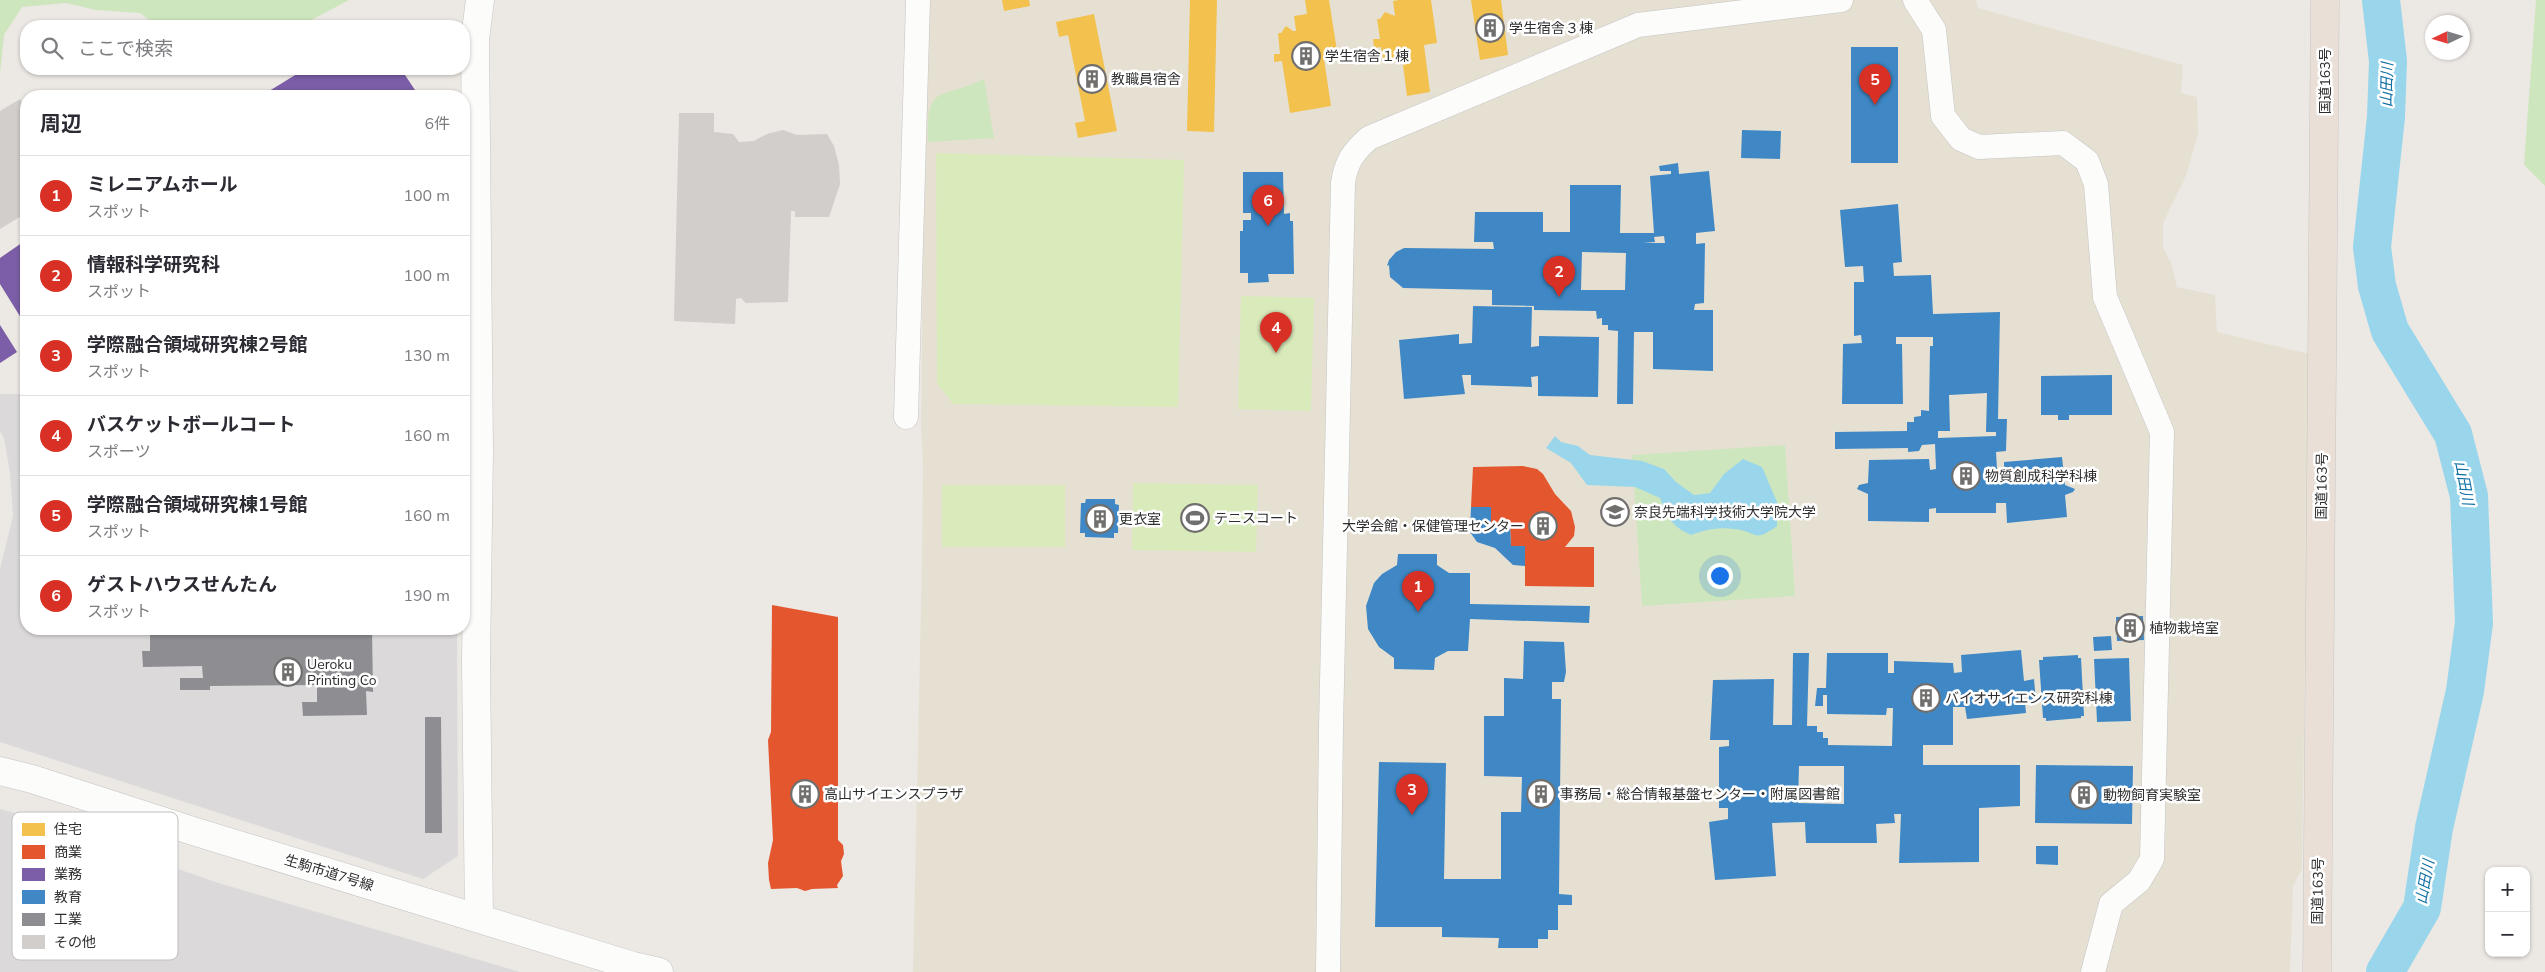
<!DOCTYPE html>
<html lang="ja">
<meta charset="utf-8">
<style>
body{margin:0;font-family:"Nunito Sans","Noto Sans JP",sans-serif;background:#f7f7f7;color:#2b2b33}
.controls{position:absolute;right:15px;bottom:15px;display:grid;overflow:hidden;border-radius:10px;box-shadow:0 1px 4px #0004}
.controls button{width:45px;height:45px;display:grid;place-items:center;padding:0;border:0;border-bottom:1px solid #e1e1e2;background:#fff;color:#2b2b33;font:25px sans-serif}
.compass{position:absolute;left:2425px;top:15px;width:45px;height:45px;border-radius:50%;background:#fff;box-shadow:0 1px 4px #0004;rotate:266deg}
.you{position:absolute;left:1719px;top:575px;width:18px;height:18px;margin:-12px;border:4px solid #fff;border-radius:50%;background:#1a73e8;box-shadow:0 0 0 8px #1a73e833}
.badge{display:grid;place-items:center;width:32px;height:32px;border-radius:50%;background:#d93025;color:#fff;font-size:16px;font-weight:700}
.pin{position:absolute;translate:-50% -41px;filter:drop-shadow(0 1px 2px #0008)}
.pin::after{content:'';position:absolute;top:26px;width:18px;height:15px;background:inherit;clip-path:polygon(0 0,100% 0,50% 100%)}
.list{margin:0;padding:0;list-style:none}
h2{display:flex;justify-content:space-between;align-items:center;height:65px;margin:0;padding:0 20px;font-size:21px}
h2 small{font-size:16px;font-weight:400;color:#7c7c81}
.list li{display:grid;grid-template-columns:32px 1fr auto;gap:15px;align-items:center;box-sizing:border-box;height:80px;padding:0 20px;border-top:1px solid #e1e1e2}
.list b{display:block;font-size:19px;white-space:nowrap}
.list p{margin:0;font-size:16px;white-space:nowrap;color:#7c7c81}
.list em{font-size:16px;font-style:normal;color:#7c7c81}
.icon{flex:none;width:28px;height:28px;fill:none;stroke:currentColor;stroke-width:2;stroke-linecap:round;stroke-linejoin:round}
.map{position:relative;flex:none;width:2545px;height:972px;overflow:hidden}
.search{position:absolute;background:#fff;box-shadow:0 1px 4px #0004;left:20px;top:20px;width:450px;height:55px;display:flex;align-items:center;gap:12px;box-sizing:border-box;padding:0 18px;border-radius:20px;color:#7c7c81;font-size:19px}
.panel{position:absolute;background:#fff;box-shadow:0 1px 4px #0004;left:20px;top:90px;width:450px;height:545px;border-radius:20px}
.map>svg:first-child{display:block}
.industrial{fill:#dcd9db}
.education{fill:#e6e0d3}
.green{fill:#cee6be}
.pitch{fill:#d9eabb}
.water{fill:#99d6ec}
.homes{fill:#f2c14e}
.shops{fill:#e4572e}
.offices{fill:#7b5ea7}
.schools{fill:#3f88c5;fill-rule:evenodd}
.industry{fill:#8d8d92}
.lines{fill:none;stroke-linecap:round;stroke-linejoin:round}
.river{stroke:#99d6ec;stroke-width:38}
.building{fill:#d1cecb}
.street-casing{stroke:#c5c4c5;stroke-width:25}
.secondary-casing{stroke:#c5c4c5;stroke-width:29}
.highway-casing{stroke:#c6c5c4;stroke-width:29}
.street{stroke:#fcfcfb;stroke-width:24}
.secondary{stroke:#fcfcfb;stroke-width:28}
.highway{stroke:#eadfd6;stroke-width:28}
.labels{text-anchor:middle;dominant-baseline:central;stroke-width:5;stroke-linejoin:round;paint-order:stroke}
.poi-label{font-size:14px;fill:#2e2e2e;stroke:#fff;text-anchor:start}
.street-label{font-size:14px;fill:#2e2e2e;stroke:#fff}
.water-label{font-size:15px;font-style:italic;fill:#0d6fa3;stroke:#fff}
.key{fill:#fff;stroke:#c0c0c0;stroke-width:1}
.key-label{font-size:14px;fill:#2e2e2e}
</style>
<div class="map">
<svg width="2545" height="972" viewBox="0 0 2545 972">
<rect width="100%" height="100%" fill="#ece8e4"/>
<path class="industrial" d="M0,394H26V629H457L458,856L423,879L0,742V569L13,516L10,473L4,438L0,431Z
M0,809L37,819L215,882L520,972H0Z"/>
<path class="education" d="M926,0H1976L1978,8L2183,65L2181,93L2197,97L2198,134L2186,176L2163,223V247L2172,265L2177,287L2215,295L2217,332L2309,354L2302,869L2293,886L2290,972H913L922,560L923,464L921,426Z"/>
<path class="green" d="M0,0H349L300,26H157L140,13L96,10L66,3L22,7L4,35L0,74Z
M2536,0H2545V186L2524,165Z
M984,79L994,138L928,142C925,81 943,100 984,79Z
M1785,445L1795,596L1642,606L1632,455Z"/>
<path class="pitch" d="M936,153L1184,160L1178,407L953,404L937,383Z
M1241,296L1314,298L1311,411L1238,409Z
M1133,483L1258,485L1256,552L1132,550Z
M942,485H1065V547H942Z"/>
<path class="water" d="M1555,436L1561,442L1578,446L1590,455L1642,461L1664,469L1676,482L1694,495L1710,493L1724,474L1743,459L1762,467L1777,502V526C1752,544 1758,531 1734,529C1718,527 1706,530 1691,535C1672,527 1667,517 1660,498L1635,487L1587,485L1571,463L1546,448Z"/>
<path class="homes" d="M1002,0H1029L1030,6L1004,11Z
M1190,0H1217L1214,132L1187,131Z
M1305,0H1329L1338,57L1324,59L1331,106L1290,113L1282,61L1274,62V54H1280L1278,33H1281L1286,26L1293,31H1296L1294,16L1307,14Z
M1399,0H1431L1437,43L1424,45L1430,92L1407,96L1402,57L1383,59L1381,47L1374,48L1373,39H1380L1377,19H1380L1385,12L1395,16L1393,1Z
M1471,0H1501L1508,55L1480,60Z
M1094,14L1117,131L1078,138L1075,123L1085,121L1068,35L1059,37L1056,22Z"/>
<path class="shops" d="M1523,466L1537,469L1543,474L1555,494L1571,511L1575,527L1574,536L1565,547H1594V587L1525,586V546H1511L1510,526L1491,525V507H1471L1473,467Z
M772,605L838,617V840L843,845L844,854L841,861L843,876L837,885L838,888L812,889L805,891L797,888L771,889L769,880L768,863L773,840L768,740L771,732Z"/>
<path class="offices" d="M305,69H401L419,96H261Z
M26,240V326L0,284V258Z
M0,325L17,352L0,363Z"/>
<path class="schools" d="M1851,47H1898V163H1851Z
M1742,130L1781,131L1780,159L1741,158Z
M1678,163L1679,174L1709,171L1715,231L1696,233V244L1705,243L1704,303L1695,304L1694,310H1713V371L1653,369V332H1634L1633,404H1617L1618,331L1608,330V325H1602V318L1597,319L1596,311L1534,310V306L1492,305V290L1403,288L1390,277L1389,265L1387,266L1389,260L1396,252L1404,248L1494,249L1493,242H1474L1475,212H1543V232H1570V185H1621L1620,233H1654L1650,176L1671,174V171H1660L1659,166ZM1664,236L1665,243H1643L1655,242L1654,237ZM1582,252L1626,253L1625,290H1581Z
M1243,172H1283L1284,214L1290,213V221H1293L1294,274H1268L1269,282L1248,283V273H1240V231H1243V220H1251V213H1243Z
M1898,204L1902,262L1893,263L1894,276L1931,275L1933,314L2000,312L1998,419H2007L2006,451L1996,452L1997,469H2004V462L2062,457L2065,485L2075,489L2073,492L2065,495L2067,517L2007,523L2006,503H1996V513H1936V508L1929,509V522L1868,521V494L1857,489L1859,485L1868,483L1869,460L1929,459L1930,470L1936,469L1935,444L1922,445L1919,451L1908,452V448L1835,449V432L1907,431V422H1914V417L1921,416V410L1929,411L1930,346H1933V337H1896V344H1902L1903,404H1842L1843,344L1862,343L1861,335L1854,336V282H1864L1863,266L1845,267L1840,210ZM1987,393L1986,432H1996V436L1938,438V431H1950L1949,395Z
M1473,306L1532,307L1531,347L1539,346V336L1599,337L1598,397L1538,396V376L1531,377L1532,387L1471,385V375H1462L1465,394L1404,399L1399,340L1459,334V344L1472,343Z
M2112,375V415H2069V420H2058V415H2041V376Z
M1086,499H1115V504L1119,505L1118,533H1114V538L1085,537V533H1080L1081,503H1085Z
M1471,507H1491V525L1510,526L1511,546H1525V566L1513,565L1495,548L1477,542L1470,532Z
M1398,554H1437V565L1449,573H1470V604L1590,606L1589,623L1470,619L1468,651H1448L1435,658L1434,670L1394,669V658L1379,647L1368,629L1366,606L1374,583L1382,574L1397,565Z
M2143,616L2144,640L2117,641L2116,617Z
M2111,636L2112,650L2094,651L2093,637Z
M1524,641L1564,642L1566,672L1564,682H1552V699H1561L1559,894L1572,895V905H1558V930H1548V939H1538V948H1498L1499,938L1442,937V927H1375L1379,762L1446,763L1444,879H1501V812H1521L1522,777L1484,776V716H1504V678L1523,679Z
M2021,650L2024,681L2034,679L2036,702L2030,704L2028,692H2024L2026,713L1967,719L1965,707H1953V745H1923V765H2020V806L1979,808V862L1899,863L1901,814H1894L1895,823L1876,824L1877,843H1806L1805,822L1772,823L1776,876L1715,880L1709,822L1728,819V808H1719V747L1729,746V740H1710L1713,680L1774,679L1773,725H1792L1793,653H1809L1807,726H1817V732H1823V738H1828V745L1892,746L1893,708H1887L1886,715L1827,714V695H1823V706H1815L1817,688H1826L1827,653H1888V673H1894V661L1953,663L1954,673L1962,672L1961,655ZM1799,766H1844V804L1798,803Z
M2078,655V658H2081L2084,716H2081V718L2046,721V718H2043L2039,660H2043V657Z
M2129,658L2131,721L2097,722L2094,659Z
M2036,765L2133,766L2132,824L2035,823Z
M2036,846H2058V865L2036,864Z"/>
<path class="industry" d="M150,629H372L373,692L366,691L367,715L303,716L302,702H317V685L210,686V690H180V678H203L202,666L143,667L142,651H150Z
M425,717H441L442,833H425Z"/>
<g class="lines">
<path class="river" d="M2381,0L2388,61L2386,117L2372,247L2377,286L2390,331L2453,434L2469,496L2474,623L2465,691L2434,828L2422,908L2385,972"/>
</g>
<path class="building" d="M20,99L26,109V213L0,229V111Z
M679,113H714V132L733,134L739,142L754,141L767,134L783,130L797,135L827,134L834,146L839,165L840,184L829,217H795V211H791L788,302L746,303L741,298L736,299L735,324L674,321Z"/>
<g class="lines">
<defs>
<path id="street" d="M1915,0L1934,30L1943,116L1961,139L1979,147L2063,143L2087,161L2096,184L2105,297L2162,432L2152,859L2139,881L2111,904L2093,972
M906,417L918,0
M1328,972L1331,728L1343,183C1346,162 1353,152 1369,138L1638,25L1841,0"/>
<path id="secondary" d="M0,771L32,779L193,831L633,966L659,972
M479,918L476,663L479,451L475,39L480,0"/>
<path id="highway" d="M2317,972L2325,0"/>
</defs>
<use href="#street" class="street-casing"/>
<use href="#secondary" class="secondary-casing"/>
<use href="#highway" class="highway-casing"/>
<use href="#street" class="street"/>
<use href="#secondary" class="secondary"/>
<use href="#highway" class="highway"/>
</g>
<defs>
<symbol id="building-ring" viewBox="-11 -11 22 22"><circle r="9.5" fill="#fff" stroke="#706f6e" stroke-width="1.5"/><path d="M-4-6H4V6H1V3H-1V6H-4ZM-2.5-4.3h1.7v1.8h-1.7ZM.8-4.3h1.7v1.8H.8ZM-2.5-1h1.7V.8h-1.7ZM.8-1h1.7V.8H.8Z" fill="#706f6e"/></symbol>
<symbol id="university-ring" viewBox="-11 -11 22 22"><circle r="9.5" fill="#fff" stroke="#706f6e" stroke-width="1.5"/><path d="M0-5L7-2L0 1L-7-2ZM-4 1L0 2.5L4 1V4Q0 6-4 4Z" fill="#706f6e"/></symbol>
<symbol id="stadium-ring" viewBox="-11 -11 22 22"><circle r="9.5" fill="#fff" stroke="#706f6e" stroke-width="1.5"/><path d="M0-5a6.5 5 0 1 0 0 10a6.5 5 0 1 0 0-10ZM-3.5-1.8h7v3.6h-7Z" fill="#706f6e"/></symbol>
</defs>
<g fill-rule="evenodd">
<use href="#building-ring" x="1474" y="12" width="32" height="32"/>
<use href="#building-ring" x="1290" y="40" width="32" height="32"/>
<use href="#building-ring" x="1076" y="63" width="32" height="32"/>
<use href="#building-ring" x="1950" y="460" width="32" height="32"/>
<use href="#university-ring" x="1599" y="496" width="32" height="32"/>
<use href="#stadium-ring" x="1179" y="502" width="32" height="32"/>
<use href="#building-ring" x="1084" y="503" width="32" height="32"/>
<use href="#building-ring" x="1527" y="510" width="32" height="32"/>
<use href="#building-ring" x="2114" y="612" width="32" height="32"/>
<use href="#building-ring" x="272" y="656" width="32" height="32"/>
<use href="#building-ring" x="1910" y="682" width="32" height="32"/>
<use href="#building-ring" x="789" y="778" width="32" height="32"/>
<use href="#building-ring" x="1525" y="778" width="32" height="32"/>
<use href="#building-ring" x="2068" y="779" width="32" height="32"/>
</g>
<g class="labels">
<g class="poi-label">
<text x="1509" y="28">学生宿舎３棟</text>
<text x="1325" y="56">学生宿舎１棟</text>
<text x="1111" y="79">教職員宿舎</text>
<text x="1985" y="476">物質創成科学科棟</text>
<text x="1634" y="512">奈良先端科学技術大学院大学</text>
<text x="1214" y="518">テニスコート</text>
<text x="1119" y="519">更衣室</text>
<text x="1524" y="526" text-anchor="end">大学会館・保健管理センター</text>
<text x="2149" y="628">植物栽培室</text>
<text x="307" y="664">Ueroku<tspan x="307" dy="16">Printing Co</tspan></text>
<text x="1945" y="698">バイオサイエンス研究科棟</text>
<text x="824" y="794">高山サイエンスプラザ</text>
<text x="1560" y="794">事務局・総合情報基盤センター・附属図書館</text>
<text x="2103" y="795">動物飼育実験室</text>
</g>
<g class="street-label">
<text transform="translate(2325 81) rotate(-90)">国道163号</text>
<text transform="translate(2322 486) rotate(-89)">国道163号</text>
<text transform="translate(329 873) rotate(17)">生駒市道7号線</text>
<text transform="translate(2318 891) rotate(-89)">国道163号</text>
</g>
<g class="water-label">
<text transform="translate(2387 85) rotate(-89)">山田川</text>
<text transform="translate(2464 483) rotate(79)">山田川</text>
<text transform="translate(2425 882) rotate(-80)">山田川</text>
</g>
</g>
<rect x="12" y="812" width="166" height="148" rx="8" class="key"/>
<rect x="22" y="823" width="23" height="13" fill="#f2c14e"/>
<rect x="22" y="845" width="23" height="14" fill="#e4572e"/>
<rect x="22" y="868" width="23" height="13" fill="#7b5ea7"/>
<rect x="22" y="890" width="23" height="14" fill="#3f88c5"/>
<rect x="22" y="913" width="23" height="13" fill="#8d8d92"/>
<rect x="22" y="935" width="23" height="14" fill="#d1cecb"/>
<g class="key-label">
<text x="54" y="834">住宅</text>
<text x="54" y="857">商業</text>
<text x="54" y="879">業務</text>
<text x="54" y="902">教育</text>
<text x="54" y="924">工業</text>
<text x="54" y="947">その他</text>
</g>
</svg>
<div class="controls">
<button>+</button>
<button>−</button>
</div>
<svg class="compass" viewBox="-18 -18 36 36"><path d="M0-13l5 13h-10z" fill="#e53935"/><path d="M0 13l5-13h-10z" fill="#7c7c81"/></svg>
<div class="you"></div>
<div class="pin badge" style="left:1418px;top:612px">1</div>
<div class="pin badge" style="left:1559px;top:297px">2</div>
<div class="pin badge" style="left:1412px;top:815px">3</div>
<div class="pin badge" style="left:1276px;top:353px">4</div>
<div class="pin badge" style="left:1875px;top:105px">5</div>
<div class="pin badge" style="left:1268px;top:226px">6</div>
<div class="search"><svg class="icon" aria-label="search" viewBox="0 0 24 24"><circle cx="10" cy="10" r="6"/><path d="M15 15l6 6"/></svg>ここで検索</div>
<section class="panel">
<h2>周辺<small>6件</small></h2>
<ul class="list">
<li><span class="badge">1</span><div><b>ミレニアムホール</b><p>スポット</p></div><em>100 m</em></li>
<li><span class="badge">2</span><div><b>情報科学研究科</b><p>スポット</p></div><em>100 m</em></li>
<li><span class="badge">3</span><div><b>学際融合領域研究棟2号館</b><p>スポット</p></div><em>130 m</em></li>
<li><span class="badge">4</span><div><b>バスケットボールコート</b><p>スポーツ</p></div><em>160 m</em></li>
<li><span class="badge">5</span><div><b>学際融合領域研究棟1号館</b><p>スポット</p></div><em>160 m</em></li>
<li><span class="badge">6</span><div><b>ゲストハウスせんたん</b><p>スポット</p></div><em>190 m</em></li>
</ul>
</section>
</div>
